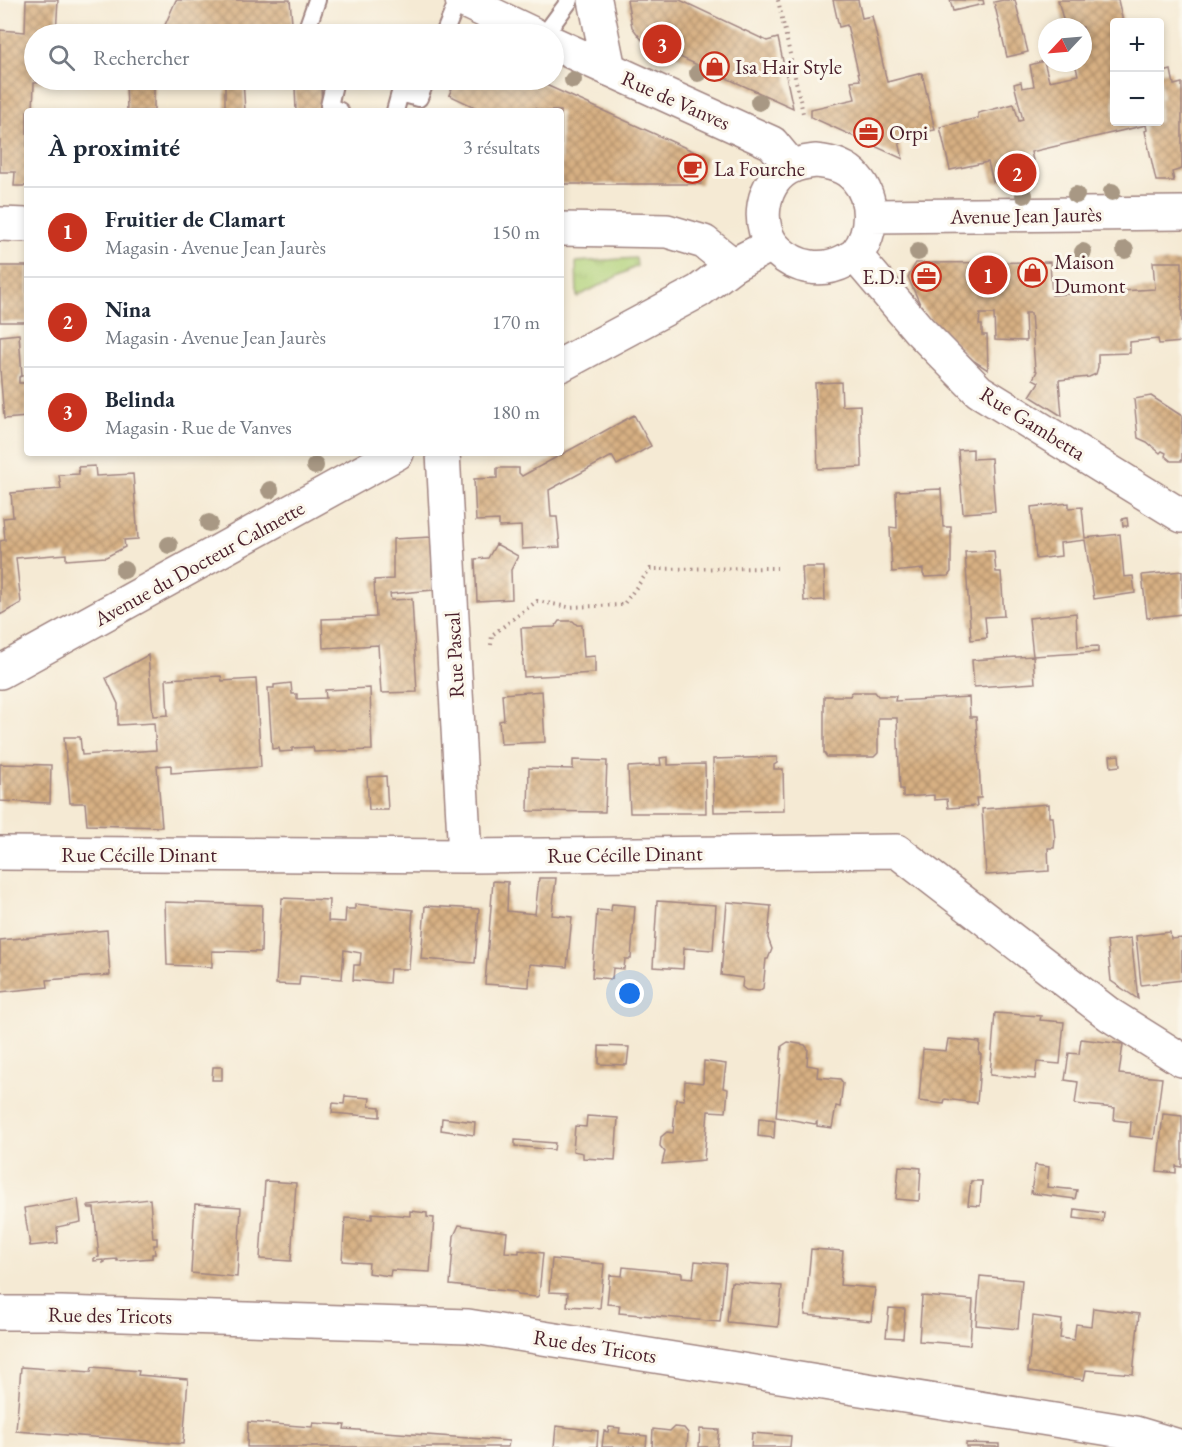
<!DOCTYPE html>
<html lang="fr">
<meta charset="utf-8">
<style>
body{margin:0;font-family:"EB Garamond",serif;background:#f2f2f3;color:#1f2937}
.controls{position:absolute;right:18px;top:18px;display:grid;overflow:hidden;border-radius:6px;box-shadow:0 3px 9px #0003}
.controls button{width:54px;height:54px;display:grid;place-items:center;padding:0;border:0;border-bottom:2px solid #e0e1e3;background:#fff;color:#1f2937;font:30px sans-serif}
.compass{position:absolute;left:1038px;top:18px;width:54px;height:54px;border-radius:50%;background:#fff;box-shadow:0 3px 9px #0003;rotate:244deg}
.you{position:absolute;left:630px;top:994px;width:21px;height:21px;margin:-15px;border:4px solid #fff;border-radius:50%;background:#1a73e8;box-shadow:0 0 0 9px #1a73e833}
.badge{display:grid;place-items:center;width:39px;height:39px;border-radius:50%;background:#c8321e;color:#fff;font-size:20px;font-weight:700}
.pin{position:absolute;translate:-50% -50%;border:3px solid #fff;box-shadow:0 2px 6px #0006}
.list{margin:0;padding:0;list-style:none}
h2{display:flex;justify-content:space-between;align-items:center;height:78px;margin:0;padding:0 24px;font-size:26px}
h2 small{font-size:20px;font-weight:400;color:#747a83}
.list li{display:grid;grid-template-columns:39px 1fr auto;gap:18px;align-items:center;box-sizing:border-box;height:90px;padding:0 24px;border-top:2px solid #e0e1e3}
.list b{display:block;font-size:22px;white-space:nowrap}
.list p{margin:0;font-size:20px;white-space:nowrap;color:#747a83}
.list em{font-size:20px;font-style:normal;color:#747a83}
.icon{flex:none;width:33px;height:33px;fill:none;stroke:currentColor;stroke-width:2;stroke-linecap:round;stroke-linejoin:round}
.map{position:relative;flex:none;width:1182px;height:1447px;overflow:hidden}
.search{position:absolute;background:#fff;box-shadow:0 3px 9px #0003;left:24px;top:24px;width:540px;height:66px;display:flex;align-items:center;gap:15px;box-sizing:border-box;padding:0 21px;border-radius:33px;color:#747a83;font-size:22px}
.panel{position:absolute;background:#fff;box-shadow:0 3px 9px #0003;left:24px;top:108px;width:540px;height:348px;border-radius:6px}
.map>svg:first-child{display:block}
.grass{fill:url(#grass-tufts);stroke:#7e7852;stroke-width:1.5}
.building{fill:url(#building-cross-hatch)}
.lines{fill:none;stroke-linecap:round;stroke-linejoin:round}
.lane-casing{stroke:#a08480;stroke-width:20}
.street-casing{stroke:#a08480;stroke-width:36}
.secondary-casing{stroke:#a08480;stroke-width:36}
.path{stroke:#a08480;stroke-width:4;stroke-dasharray:1.5 4.5;stroke-linecap:butt}
.lane{stroke:#fff;stroke-width:16}
.street{stroke:#fff;stroke-width:33}
.secondary{stroke:#fff;stroke-width:33}
.tree{fill:#a89884}
.labels{text-anchor:middle;dominant-baseline:central;stroke-width:6;stroke-linejoin:round;paint-order:stroke}
.poi-label{font-size:21px;fill:#4a1f2b;stroke:#fbf7ec;text-anchor:start}
.street-label{font-size:21px;fill:#4a1f2b;stroke:#fbf7ec}
</style>
<div class="map">
<svg width="1182" height="1447" viewBox="0 0 1182 1447">
<defs>
<pattern id="grass-tufts" width="24" height="20" patternUnits="userSpaceOnUse" patternTransform="scale(1.5)"><rect width="24" height="20" fill="#b1d179"/><path d="M3 7l-1-3M5 7V3M7 7l1-3M15 17l-1-3M17 17v-4M19 17l1-3" fill="none" stroke="#9ab369"/></pattern>
<pattern id="building-cross-hatch" width="8" height="8" patternUnits="userSpaceOnUse" patternTransform="scale(1.5)"><rect width="8" height="8" fill="#d7b083"/><path d="M0 0l8 8M0 8l8-8" fill="none" stroke="#b08f6b"/></pattern>
</defs>
<rect width="100%" height="100%" fill="#fbf7ec"/>
<filter id="ink" filterUnits="userSpaceOnUse"><feTurbulence type="fractalNoise" baseFrequency=".0167" numOctaves="2"/><feDisplacementMap in="SourceGraphic" scale="12" xChannelSelector="R" yChannelSelector="G"/><feConvolveMatrix kernelMatrix="1 2 1 2 8 2 1 2 1" color-interpolation-filters="sRGB"/></filter>
<filter id="wash" filterUnits="userSpaceOnUse"><feTurbulence type="fractalNoise" baseFrequency=".008" numOctaves="4" result="noise"/><feDisplacementMap in="SourceGraphic" scale="24" xChannelSelector="R" yChannelSelector="G"/><feGaussianBlur stdDeviation="1.35" result="paint"/><feColorMatrix in="noise" values="0 0 0 0 0 0 0 0 0 0 0 0 0 0 0 0 0 1.4 0 .05"/><feComposite in="paint" operator="in"/></filter>
<g filter="url(#wash)">
<rect width="100%" height="100%" fill="#f5ead4"/>
<path class="grass" d="M636,258L637,266L577,297L576,262Z"/>
<g id="blocks">
<path class="building" d="M26,0H58L56,34H34V80H53V82L34,83L33,111H27V186H14L15,172H0V30L25,32Z
M176,0H290L293,34H161Z
M627,0H680L767,41L778,38L793,108L642,40L632,27Z
M833,0H858L862,18L872,16L887,82L922,73L935,130L898,137L903,159L811,117V109L855,99L851,81L860,80L847,25L839,27Z
M950,0H983L984,4L953,11Z
M1003,0H1015L1028,52L1007,57L994,2Z
M1058,0H1118L1123,22H1114V122H1160V99L1163,98L1160,73L1171,70L1174,85L1182,83V169L1172,172L1174,181H1156L1145,131L1147,130L1146,125L1031,152L1038,182H993L988,162L950,170L940,127L978,118V113L1014,104L1019,121L1023,120L1014,84L1021,82L1022,88L1034,86L1030,65L1044,61L1049,81L1078,75L1075,63H1083V27H1065Z
M126,80H243L245,111H225V85H154V111H127Z
M456,80H535L706,157L701,184H561V111H542L534,108L533,111H483L449,95Z
M295,87H321L322,111H296Z
M1050,262L1052,295L1155,289L1153,262H1182V342L1159,344L1158,339L1130,342V353L1098,354V367L1096,374L1089,377L1059,380L1062,416L1030,396L1039,382L1033,379L1037,371L1035,370L1031,313H1025L1026,341L995,340L994,314H980L979,325H982V335H987L988,370L974,361L934,323L920,304L908,277L916,263Z
M0,266H27V322H0Z
M19,334L22,376L19,377V383H27V417L4,419L0,370V336Z
M841,382L842,406L860,405L862,467L818,469L815,383Z
M1151,396L1182,416V461H1171L1165,456L1166,453L1162,451L1160,453L1147,442L1138,438L1134,399Z
M634,415L651,446L617,465L612,456L549,490L551,517H557L560,547L522,549L521,526L499,527V520L476,521L474,479L497,478V468H519V473L522,476Z
M973,449V459L991,458L995,511L963,513L958,450Z
M95,466L96,476L133,474L138,539L124,540L125,547L106,557L66,560V554L16,558L21,603L0,615V541L5,540L3,518L13,517L11,493L61,489L59,475L79,474L78,467Z
M941,489L943,527H951V572L948,576L925,577L923,574V569L892,572L890,527L897,528L896,491Z
M1069,503V508L1082,507L1085,538L1120,534L1124,577L1133,576L1135,593L1094,599L1085,540L1060,543L1061,556L1036,559L1031,507Z
M1127,518L1128,526H1123L1122,519Z
M431,537L433,590L390,594L391,600L412,599L417,692L381,693L378,645L323,648L322,619L376,617L374,580L393,579V539Z
M496,544L518,556L511,570L512,599L477,601L475,559L488,558Z
M994,551L996,572H1001L1004,616L985,617L987,638L971,640L965,552Z
M802,567H824L825,600L804,601Z
M1182,571V614L1147,618L1142,575Z
M1076,613L1078,647L1098,646V652L1033,656L1029,618Z
M559,621H573L577,625H582L584,657L595,656V673L524,677L521,628L555,627Z
M148,655L153,716L168,715L166,679L221,676L222,681L256,679L261,767L171,773V765L157,766L162,827L87,825L85,803H70L64,737H80L82,755L156,750L154,723L118,725V704L106,678Z
M1033,656L1035,683L974,687L972,660Z
M291,683L292,694H297V699L326,698L325,690L370,688L372,750L314,752L313,747L292,748V751L280,752L279,748L272,749L268,688H274V685Z
M542,691L545,742L501,744L499,721L504,720L502,694Z
M852,692H875L878,696H896L895,701L969,697L970,717H976L981,798H976L977,806L948,808L947,799L934,800V795L903,797V789H900L897,718H878V753L874,757H827L824,753V696H850Z
M1119,755L1120,766L1111,767L1110,756Z
M668,757V765L705,764L706,813H630L628,767L661,765L660,758Z
M777,757V763L774,765V769H783L784,811L714,812L713,759Z
M573,760L607,761L605,812L528,811L529,768L573,769Z
M0,764L51,765L50,803L0,801Z
M386,776L388,810H369L367,777Z
M1049,804V817H1053L1055,839L1054,848H1048L1049,871L986,875L982,809Z
M539,878H556L552,915L572,917L567,967L530,964L529,987L485,984L493,881L508,882L507,911L535,914Z
M282,898L329,900L328,921L345,922L346,909H355V904L413,910L409,969H390L389,983L353,980L354,965H360L361,953L344,950L342,979L300,976L299,985L276,984Z
M657,901L716,905L713,950L684,948L683,969L653,967Z
M165,902L262,905L261,952L212,951V967L167,965Z
M727,902L771,906L768,938L772,949L768,959H766L763,988L759,991L746,990L742,987L743,978L721,975Z
M612,904L635,906L631,959H625L624,969L613,968L612,979L592,977L597,910L611,911Z
M425,906L479,909L475,963L421,959Z
M107,930L110,975L47,980L48,987L0,992V940Z
M1170,932L1171,939L1182,938V980L1141,985L1136,936Z
M1131,938L1138,999L1111,981L1107,941Z
M995,1013L1041,1016L1040,1020L1064,1022L1060,1064L1037,1062L1035,1079L990,1075Z
M948,1039L980,1042L979,1054H981L977,1103L945,1099L944,1104L919,1101L923,1049L946,1051Z
M1081,1039L1123,1044L1119,1074L1162,1078L1154,1139L1130,1136L1131,1122L1114,1120L1115,1108L1075,1104L1078,1082L1065,1080L1069,1053L1079,1054Z
M788,1042L805,1045L808,1049L807,1065L818,1067L817,1077L840,1079L843,1083L840,1107L836,1106L832,1128L817,1126V1122L815,1124L776,1117L782,1046Z
M599,1046L629,1047L627,1065L599,1064Z
M704,1061L726,1064L723,1088L728,1089L726,1112L708,1111L704,1160L662,1164L665,1152L660,1146L661,1137L667,1132L673,1133L676,1099L684,1100L685,1081L703,1083Z
M213,1067H222V1080H212Z
M345,1096L370,1098L369,1106L380,1107V1117L332,1113L333,1103L344,1104Z
M1163,1114L1182,1116V1167L1176,1166V1173L1157,1171Z
M587,1116L618,1118L615,1160L583,1158V1153L573,1151L575,1126L586,1127Z
M442,1118L475,1122L474,1135L441,1130Z
M759,1118L775,1120L774,1138L758,1136Z
M515,1140L555,1143L554,1150L515,1146Z
M1035,1165L1049,1167L1047,1187L1077,1190L1075,1199L1031,1193Z
M899,1166L921,1168L919,1201L896,1199Z
M265,1181L296,1183L291,1261L260,1259Z
M971,1181H982L980,1206L968,1205Z
M78,1199L81,1222L57,1227L58,1243L30,1246L24,1208Z
M150,1199L153,1238H157V1245H154L155,1254H152V1258L117,1261V1259L105,1260V1262L103,1263V1260L94,1261V1258L99,1257L94,1208H89L88,1206Z
M195,1204L241,1207L237,1277L191,1273Z
M1075,1209L1104,1213L1103,1222L1074,1218Z
M410,1211L427,1213V1217L434,1218L430,1272L391,1270L390,1276L368,1273L369,1263L342,1261L345,1218L372,1219V1213L410,1216Z
M459,1225L507,1232L505,1252L519,1253V1250L543,1253L539,1295L537,1297L517,1295L516,1292L450,1285L454,1236Z
M811,1249L843,1251L840,1285L875,1288L871,1321L805,1315Z
M552,1259L604,1264L600,1308L567,1306L568,1293L549,1292Z
M695,1261L726,1264L720,1322L619,1313L620,1305L607,1304L610,1275L622,1276L623,1267L682,1273V1277L693,1278Z
M980,1276L1022,1280L1018,1329L976,1325Z
M731,1282L782,1286L778,1327L727,1322Z
M922,1296L973,1300L970,1345L919,1341Z
M889,1308L905,1309L903,1338L886,1337Z
M1093,1308L1139,1314L1133,1374L1086,1370L1084,1380L1028,1372L1033,1316L1062,1320L1060,1338L1074,1340L1076,1324L1091,1326Z
M21,1367L91,1372L92,1367L139,1371L138,1375L188,1379L183,1444L16,1431Z
M248,1422L312,1427L313,1423L345,1425L344,1429L509,1441L508,1447H247Z
M556,1426L598,1431L597,1447H554Z
M609,1427L620,1428L619,1433L647,1436L646,1447H602L604,1431L608,1432Z
M674,1427L684,1428L688,1433L687,1447H652L653,1429L670,1431Z
M700,1429L719,1430L717,1447H699Z
M752,1433L791,1436L790,1447H751Z
M966,1443L999,1444V1447H966Z"/>
</g>
</g>
<g filter="url(#ink)">
<use href="#blocks" fill-opacity="0" stroke="#a08480" stroke-width="1.5"/>
<g class="lines">
<defs>
<path id="lane" d="M305,34L317,0
M444,34L458,0
M545,34L570,0
M335,80L329,106L340,111
M395,111L400,93L419,98L426,80"/>
<path id="street" d="M595,0L609,69
M0,224L27,225
M561,229L667,231L704,242L733,265
M855,255L919,330L979,391L1182,516
M443,453L465,856
M0,853L465,856L897,851L1110,1015L1182,1060
M0,1313H61L468,1326L1135,1433L1182,1447"/>
<path id="secondary" d="M462,0L533,34
M554,44L772,143L791,166
M815,161C829,162 846,166 856,178C874,198 874,233 856,254C853,257 848,259 845,261C822,273 796,268 778,251C753,229 761,178 793,166C799,163 808,162 815,161Z
M870,216L1182,213
M561,365L699,291L733,265L771,245
M0,672L397,453"/>
</defs>
<use href="#lane" class="lane-casing"/>
<use href="#street" class="street-casing"/>
<use href="#secondary" class="secondary-casing"/>
<path class="path" d="M778,0L803,113
M491,645L492,635L537,601L568,607L623,605L650,569L777,568"/>
<use href="#lane" class="lane"/>
<use href="#street" class="street"/>
<use href="#secondary" class="secondary"/>
</g>
<g class="tree">
<circle cx="698" cy="73" r="9"/>
<circle cx="573" cy="80" r="9"/>
<circle cx="759" cy="102" r="9"/>
<circle cx="1112" cy="192" r="9"/>
<circle cx="1024" cy="195" r="9"/>
<circle cx="1076" cy="195" r="9"/>
<circle cx="1125" cy="250" r="9"/>
<circle cx="918" cy="252" r="9"/>
<circle cx="1083" cy="252" r="9"/>
<circle cx="315" cy="466" r="9"/>
<circle cx="270" cy="490" r="9"/>
<circle cx="209" cy="523" r="9"/>
<circle cx="169" cy="545" r="9"/>
<circle cx="124" cy="570" r="9"/>
</g>
</g>
<defs>
<symbol id="shop-ring" viewBox="-11 -11 22 22"><circle r="9.5" fill="#fbf7ec" stroke="#c8321e" stroke-width="1.5"/><path d="M-5-2.5h2.3a2.7 3.5 0 0 1 5.4 0H5L5.5 6h-11ZM-1.5-2.5h3a1.5 2.3 0 0 0-3 0Z" fill="#c8321e"/></symbol>
<symbol id="office-ring" viewBox="-11 -11 22 22"><circle r="9.5" fill="#fbf7ec" stroke="#c8321e" stroke-width="1.5"/><path d="M-6-3h4V-5.5h4V-3h4V5H-6ZM-1-4.5V-3h2v-1.5ZM-6 0V1H6V0Z" fill="#c8321e"/></symbol>
<symbol id="cafe-ring" viewBox="-11 -11 22 22"><circle r="9.5" fill="#fbf7ec" stroke="#c8321e" stroke-width="1.5"/><path d="M-5.5-4.5H6V0H3Q3 3.5 0 3.5H-2.5Q-5.5 3.5-5.5 0ZM3-3.2v2h1.7v-2ZM-6 4.5H4V6H-6Z" fill="#c8321e"/></symbol>
</defs>
<g fill-rule="evenodd">
<use href="#shop-ring" x="698" y="50" width="33" height="33"/>
<use href="#office-ring" x="852" y="116" width="33" height="33"/>
<use href="#cafe-ring" x="676" y="152" width="33" height="33"/>
<use href="#shop-ring" x="1016" y="256" width="33" height="33"/>
<use href="#office-ring" x="910" y="260" width="33" height="33"/>
</g>
<g class="labels">
<g class="poi-label">
<text x="735" y="66">Isa Hair Style</text>
<text x="889" y="132">Orpi</text>
<text x="714" y="168">La Fourche</text>
<text x="1054" y="261">Maison<tspan x="1054" dy="24">Dumont</tspan></text>
<text x="906" y="276" text-anchor="end">E.D.I</text>
</g>
<g class="street-label">
<text transform="translate(676 100) rotate(24)">Rue de Vanves</text>
<text transform="translate(1026 215) rotate(-1)">Avenue Jean Jaurès</text>
<text transform="translate(1033 423) rotate(32)">Rue Gambetta</text>
<text transform="translate(199 563) rotate(-29)">Avenue du Docteur Calmette</text>
<text transform="translate(454 655) rotate(-93)">Rue Pascal</text>
<text x="139" y="854">Rue Cécille Dinant</text>
<text transform="translate(625 854) rotate(-1)">Rue Cécille Dinant</text>
<text transform="translate(110 1315) rotate(1)">Rue des Tricots</text>
<text transform="translate(595 1346) rotate(9)">Rue des Tricots</text>
</g>
</g>
</svg>
<div class="controls">
<button>+</button>
<button>−</button>
</div>
<svg class="compass" viewBox="-18 -18 36 36"><path d="M0-13l5 13h-10z" fill="#e53935"/><path d="M0 13l5-13h-10z" fill="#747a83"/></svg>
<div class="you"></div>
<div class="pin badge" style="left:988px;top:275px">1</div>
<div class="pin badge" style="left:1017px;top:173px">2</div>
<div class="pin badge" style="left:662px;top:44px">3</div>
<div class="search"><svg class="icon" aria-label="search" viewBox="0 0 24 24"><circle cx="10" cy="10" r="6"/><path d="M15 15l6 6"/></svg>Rechercher</div>
<section class="panel">
<h2>À proximité<small>3 résultats</small></h2>
<ul class="list">
<li><span class="badge">1</span><div><b>Fruitier de Clamart</b><p>Magasin · Avenue Jean Jaurès</p></div><em>150 m</em></li>
<li><span class="badge">2</span><div><b>Nina</b><p>Magasin · Avenue Jean Jaurès</p></div><em>170 m</em></li>
<li><span class="badge">3</span><div><b>Belinda</b><p>Magasin · Rue de Vanves</p></div><em>180 m</em></li>
</ul>
</section>
</div>
